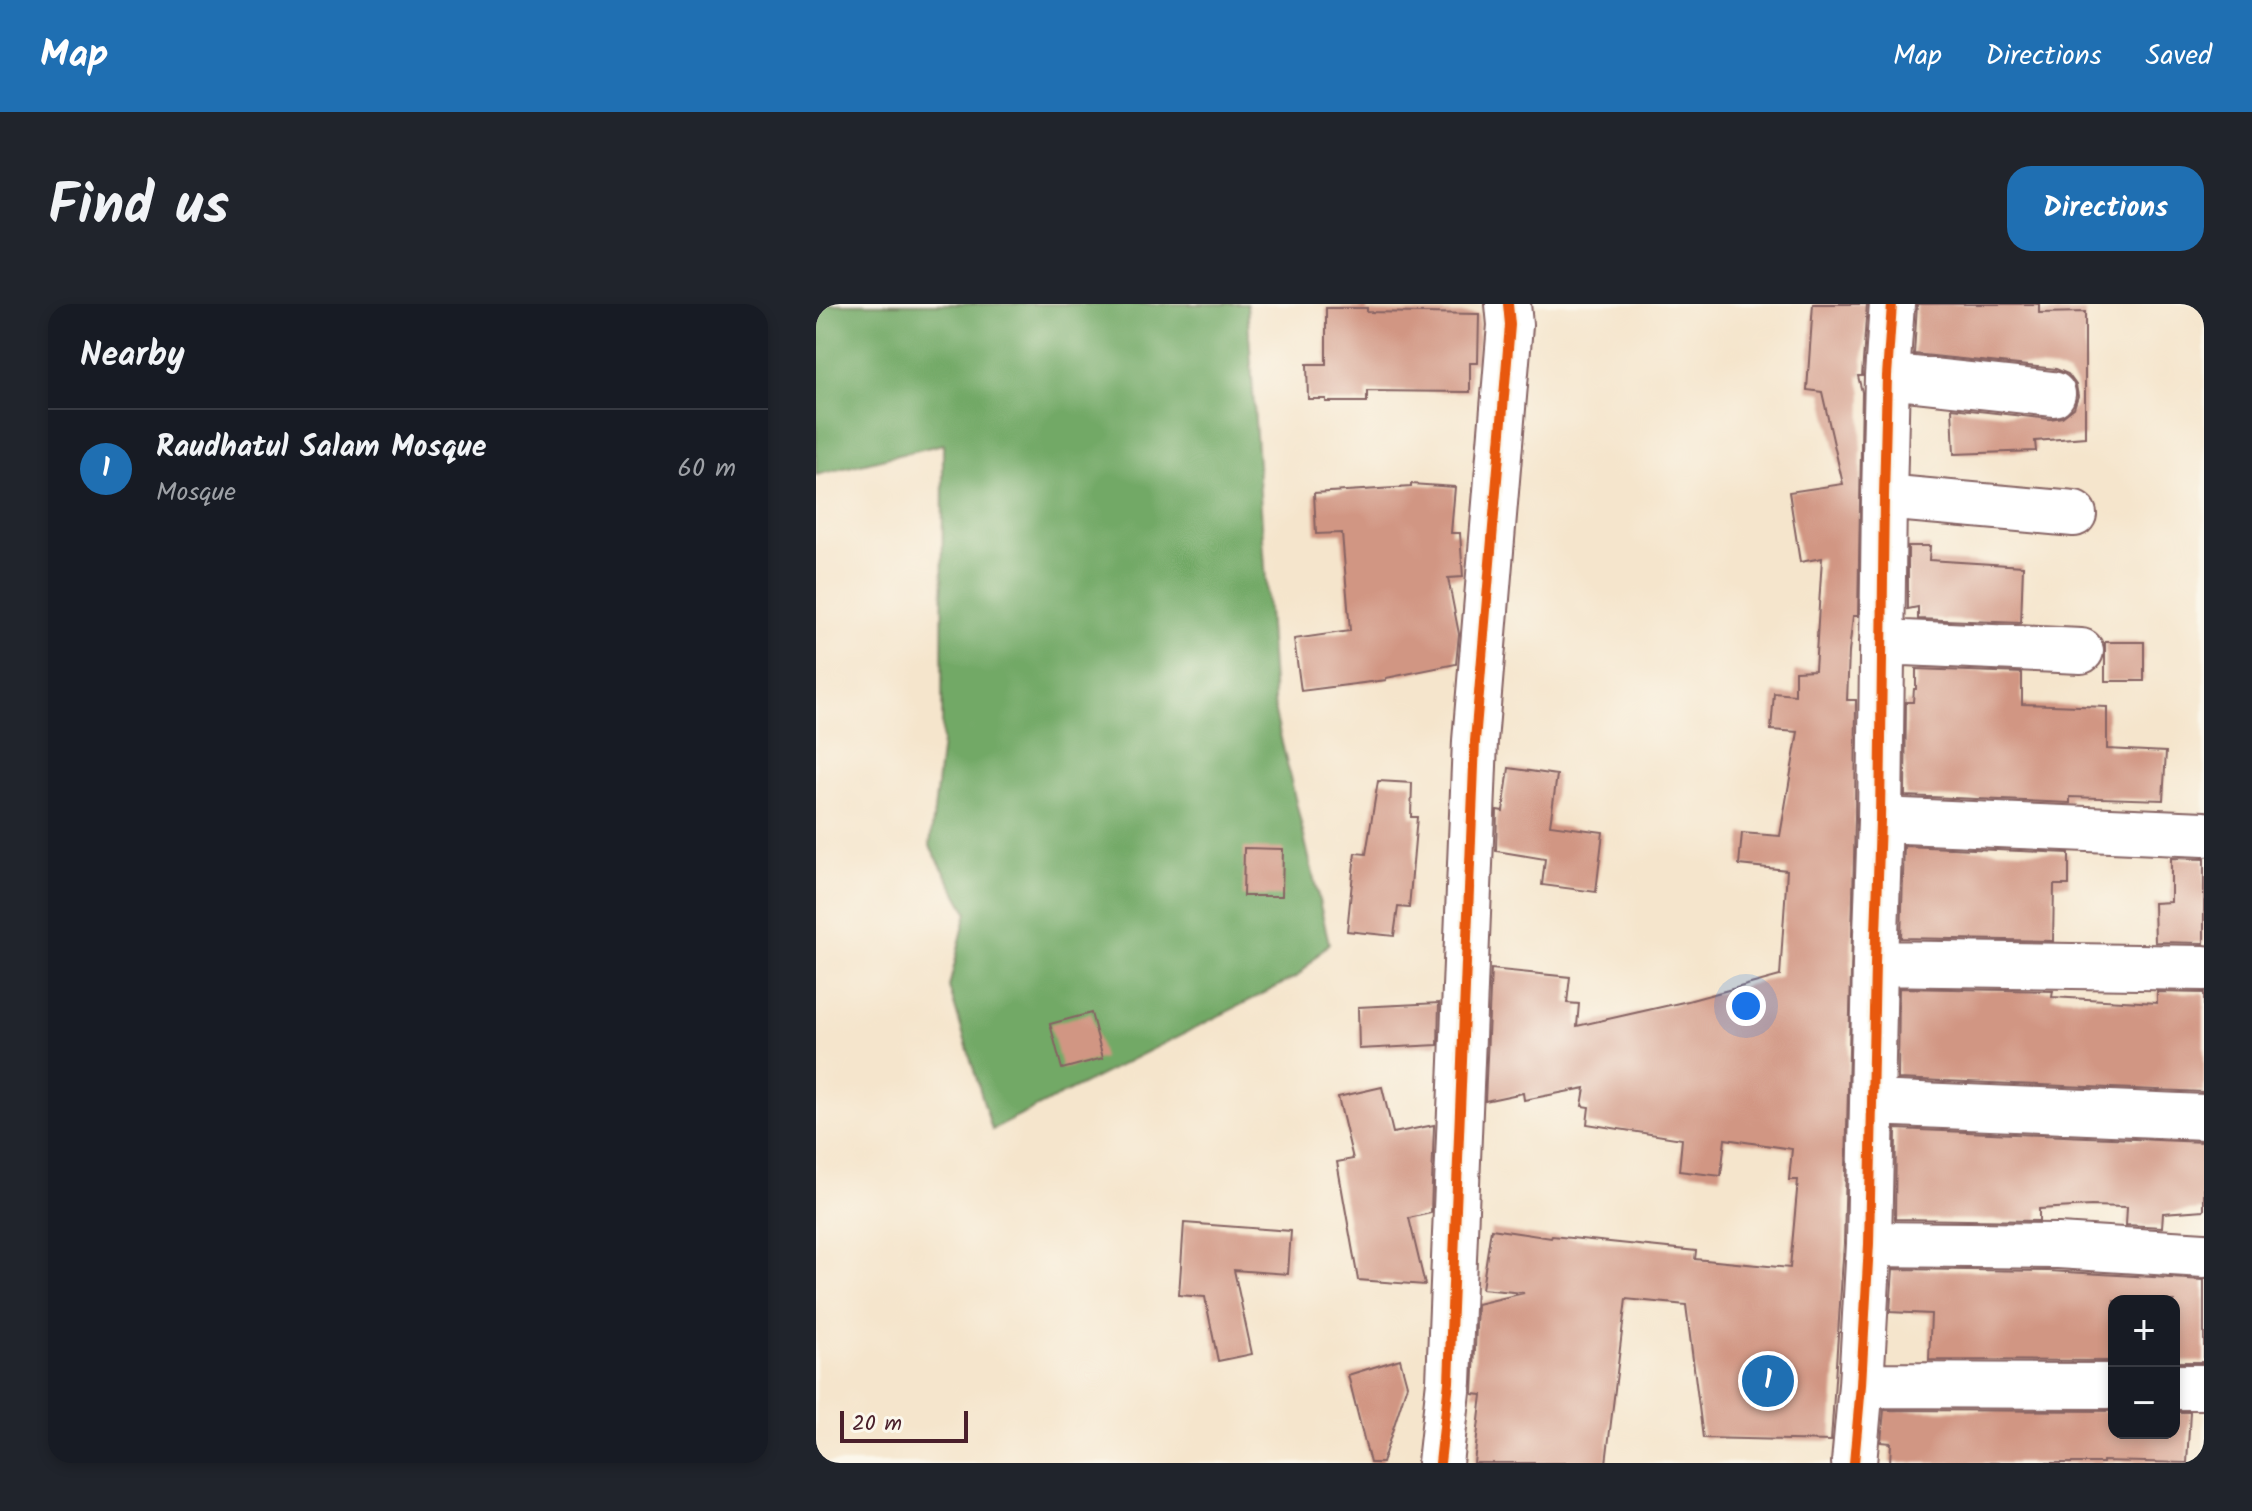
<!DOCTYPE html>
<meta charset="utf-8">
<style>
body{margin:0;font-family:Kalam,sans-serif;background:#20242c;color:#f1f3f6}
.controls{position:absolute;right:24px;bottom:24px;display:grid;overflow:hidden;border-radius:16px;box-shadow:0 4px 12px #0003}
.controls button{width:72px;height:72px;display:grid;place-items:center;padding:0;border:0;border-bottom:2px solid #363941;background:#171b24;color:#f1f3f6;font:40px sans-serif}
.scale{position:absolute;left:24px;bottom:20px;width:128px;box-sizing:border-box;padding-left:8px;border:4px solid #4a1f2b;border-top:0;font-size:22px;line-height:28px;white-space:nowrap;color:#4a1f2b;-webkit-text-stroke:6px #fbf7ec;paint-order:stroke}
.you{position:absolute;left:930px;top:702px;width:28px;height:28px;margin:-20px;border:6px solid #fff;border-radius:50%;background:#1a73e8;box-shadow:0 0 0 12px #1a73e833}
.badge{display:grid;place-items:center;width:52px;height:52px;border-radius:50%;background:#1f6fb2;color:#fff;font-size:26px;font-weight:700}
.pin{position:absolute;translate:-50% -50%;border:4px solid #fff;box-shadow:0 2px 8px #0006}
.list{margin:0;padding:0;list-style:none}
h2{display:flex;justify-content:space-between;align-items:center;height:104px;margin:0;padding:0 32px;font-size:34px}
h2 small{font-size:26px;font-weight:400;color:#9ea1a6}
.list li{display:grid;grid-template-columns:52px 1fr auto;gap:24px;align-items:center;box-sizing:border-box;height:120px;padding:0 32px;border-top:2px solid #363941}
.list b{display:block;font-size:30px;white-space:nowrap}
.list p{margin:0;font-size:26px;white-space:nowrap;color:#9ea1a6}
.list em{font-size:26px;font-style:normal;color:#9ea1a6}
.map{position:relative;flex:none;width:1388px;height:1159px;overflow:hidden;border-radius:24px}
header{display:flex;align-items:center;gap:48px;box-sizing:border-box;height:112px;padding:0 40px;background:#1f6fb2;color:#fff}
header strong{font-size:38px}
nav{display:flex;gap:44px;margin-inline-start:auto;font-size:28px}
.intro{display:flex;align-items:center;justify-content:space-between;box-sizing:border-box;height:192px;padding:0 48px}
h1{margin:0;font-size:56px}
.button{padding:20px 36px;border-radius:24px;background:#1f6fb2;color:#fff;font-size:28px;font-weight:700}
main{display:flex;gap:48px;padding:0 48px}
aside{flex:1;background:#171b24;border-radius:24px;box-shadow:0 4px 12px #0003}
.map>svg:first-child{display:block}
.forest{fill:#72a966;stroke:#5e6448;stroke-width:2}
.building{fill:#d19683}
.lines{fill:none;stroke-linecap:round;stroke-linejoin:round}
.minor-casing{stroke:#866463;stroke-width:48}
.minor{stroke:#fff;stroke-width:44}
.cycleway-casing{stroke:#fbf7ec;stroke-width:15}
.cycleway{stroke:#e8590c;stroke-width:10}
</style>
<header>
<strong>Map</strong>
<nav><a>Map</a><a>Directions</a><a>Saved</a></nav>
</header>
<div class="intro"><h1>Find us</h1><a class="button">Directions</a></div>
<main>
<aside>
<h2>Nearby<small></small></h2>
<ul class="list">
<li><span class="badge">1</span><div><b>Raudhatul Salam Mosque</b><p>Mosque</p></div><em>60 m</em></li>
</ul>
</aside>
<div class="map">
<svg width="1388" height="1159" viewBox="0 0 1388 1159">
<rect width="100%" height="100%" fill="#fbf7ec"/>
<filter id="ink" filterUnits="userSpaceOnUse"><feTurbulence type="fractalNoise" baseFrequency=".0125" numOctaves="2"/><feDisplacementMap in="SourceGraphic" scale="16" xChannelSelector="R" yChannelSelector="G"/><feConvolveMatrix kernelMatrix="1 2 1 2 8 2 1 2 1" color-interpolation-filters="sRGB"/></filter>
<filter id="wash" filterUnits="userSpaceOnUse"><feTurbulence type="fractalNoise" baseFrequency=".006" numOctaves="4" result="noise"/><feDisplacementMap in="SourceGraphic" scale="32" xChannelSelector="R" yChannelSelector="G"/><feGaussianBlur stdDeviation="1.8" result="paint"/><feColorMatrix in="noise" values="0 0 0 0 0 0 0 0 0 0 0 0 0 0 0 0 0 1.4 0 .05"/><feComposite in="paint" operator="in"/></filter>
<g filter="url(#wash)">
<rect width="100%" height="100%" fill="#f5e5cc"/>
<path class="forest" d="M0,0H431L459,409L513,639L482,672L176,826L133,683L151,608L114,542L126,438L127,140L0,171Z"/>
<g id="blocks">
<path class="building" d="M997,0H1051L1046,72H1042L1046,88L1042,312H1037L1033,348L1031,396H1040L1039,515L1028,939L1015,1137L887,1134L870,1001L810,995L790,1159H658L666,1091L657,1090L661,1000L708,989L666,985L675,925L735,934L736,932L880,947L879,955L974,964L982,876H973L976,845L909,835L905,872L863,867L866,835L771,820L773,803L766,802L769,784L708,796L707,789L669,797L675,665L754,673L751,699L763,700L761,722L872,697L964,672L971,566L923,561L926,529L964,532L982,428L955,426L958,389L979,391V367L999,366L1006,254L984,258L973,188L1027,180L1006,88L991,86Z
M1101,0H1223V9L1269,8V133L1219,137L1220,147L1138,150L1136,104L1234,115L1246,113L1258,104L1262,92L1260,81L1252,70L1240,65L1098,50Z
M510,4H551V8L663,10L662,59H654V88L551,87V98H510V95H492L491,60H510Z
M595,180L639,183L635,229H644L647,273L632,274L643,330L640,360L570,374V376L485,387L478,335L534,327L526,229L500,230L498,189L595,183Z
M1092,242H1114L1113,256L1207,262L1205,319L1102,315V303L1092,305Z
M1289,338H1328V377H1289Z
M1100,365L1206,369V400L1291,403V445L1350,448L1347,496L1254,493V499L1089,492L1090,398H1097L1098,385H1100Z
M693,464L741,471L734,521L787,528L780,588L726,581L729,555L680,547L681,506L687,507Z
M562,477L596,479L595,513H601L593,604L582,603L578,632L531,627L539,549L550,550Z
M1088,542L1253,549V581H1238L1237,637L1085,634Z
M428,544L467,545L466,592H427Z
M1355,554L1388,555V639L1339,638L1338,599L1355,598Z
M1083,684L1237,687L1236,693L1341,699V688L1388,689V788L1082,775Z
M623,699L622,741L543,745L542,703Z
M275,709L287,754L246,765L234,720Z
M566,783L577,829L618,821L615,909L593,914L609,981L542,976L521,858L537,855L522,793Z
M1080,825L1388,838V906L1347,909L1346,923L1310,921L1311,903L1275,902L1223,905V917L1079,915Z
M368,919L475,927L472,970L418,966L436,1050L402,1057L389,993L363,991Z
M1077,965L1233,967L1388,976V1058H1358V997H1298V1057L1113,1056L1115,1010L1074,1008Z
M584,1055L591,1081L566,1159H554L532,1071Z
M1068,1106L1298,1107V1129H1358V1108H1374L1371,1159L1287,1157V1159H1074L1075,1139L1065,1138Z"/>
</g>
</g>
<g filter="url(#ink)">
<use href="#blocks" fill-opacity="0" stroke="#866463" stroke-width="2"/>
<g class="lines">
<defs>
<path id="minor" d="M1071,72L1237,90
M1068,193L1258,210
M1066,338L1265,347
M1064,516L1388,530
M1059,659L1388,664
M1057,799L1388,813
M1053,940L1242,942L1388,951
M1045,1081L1298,1082
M1358,1083H1388
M624,1159L633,1078L659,437L694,21L692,0
M1038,1159L1045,1081L1053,940L1059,659L1064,516L1068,193L1071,72L1076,0"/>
</defs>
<use href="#minor" class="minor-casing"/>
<use href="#minor" class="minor"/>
<defs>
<path id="cycleway" d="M624,1159L633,1078L659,437L694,21L692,0
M1038,1159L1045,1081L1053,940L1059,659L1064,516L1068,193L1071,72L1076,0"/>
</defs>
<use href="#cycleway" class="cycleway-casing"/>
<use href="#cycleway" class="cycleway"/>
</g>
</g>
</svg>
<div class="controls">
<button>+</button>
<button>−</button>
</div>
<div class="scale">20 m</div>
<div class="you"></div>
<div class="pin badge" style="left:952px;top:1077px">1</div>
</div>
</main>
